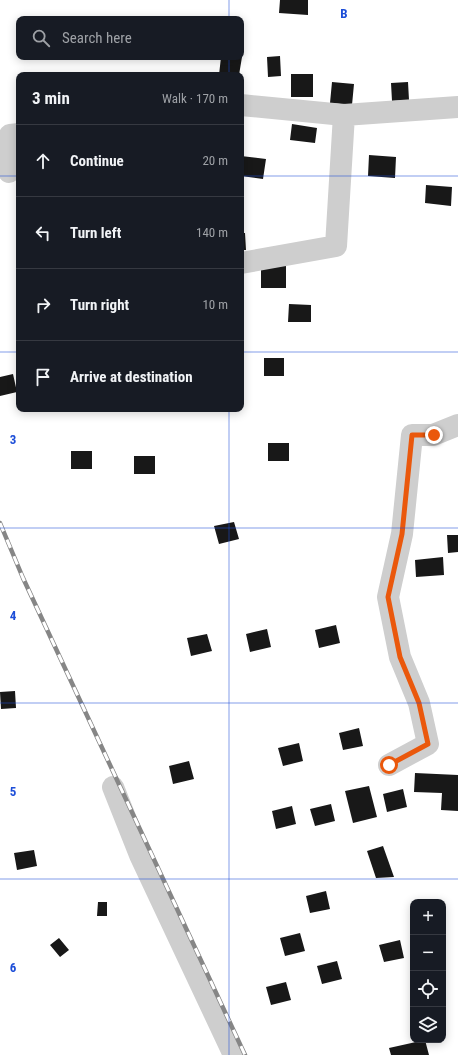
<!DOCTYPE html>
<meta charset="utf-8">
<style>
body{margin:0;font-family:"Roboto Condensed",sans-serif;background:#20242c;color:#f1f3f6}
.controls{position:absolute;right:12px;bottom:12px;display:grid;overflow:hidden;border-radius:8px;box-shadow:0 2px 10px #0003}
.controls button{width:36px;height:36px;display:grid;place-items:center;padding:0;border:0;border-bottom:1px solid #363941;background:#171b24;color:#f1f3f6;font:20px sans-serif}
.stop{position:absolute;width:12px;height:12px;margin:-9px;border:3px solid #ea580c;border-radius:50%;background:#fff}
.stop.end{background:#ea580c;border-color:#fff;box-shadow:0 1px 4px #0008}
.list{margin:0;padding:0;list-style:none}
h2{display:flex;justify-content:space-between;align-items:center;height:52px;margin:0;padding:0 16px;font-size:17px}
h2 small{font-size:13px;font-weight:400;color:#9ea1a6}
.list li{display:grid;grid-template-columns:26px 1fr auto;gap:12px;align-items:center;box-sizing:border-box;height:72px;padding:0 16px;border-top:1px solid #363941}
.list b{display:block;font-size:15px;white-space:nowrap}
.list em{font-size:13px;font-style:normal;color:#9ea1a6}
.icon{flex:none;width:22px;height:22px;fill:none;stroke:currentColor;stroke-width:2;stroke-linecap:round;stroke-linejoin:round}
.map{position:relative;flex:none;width:458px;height:1055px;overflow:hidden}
.search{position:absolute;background:#171b24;box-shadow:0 2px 10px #0003;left:16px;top:16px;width:228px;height:44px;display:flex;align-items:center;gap:10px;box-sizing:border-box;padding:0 14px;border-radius:8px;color:#9ea1a6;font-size:15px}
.panel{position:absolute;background:#171b24;box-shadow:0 2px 10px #0003;left:16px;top:72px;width:228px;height:340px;border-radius:8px}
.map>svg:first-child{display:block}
.building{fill:#181818}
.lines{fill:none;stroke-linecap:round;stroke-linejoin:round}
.minor{stroke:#cecece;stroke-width:22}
.rail-casing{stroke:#868686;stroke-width:4.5}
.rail{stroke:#fff;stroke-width:3;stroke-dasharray:9;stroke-linecap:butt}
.route{stroke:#ea580c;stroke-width:5}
.grid{fill:none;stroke:#1d4ed8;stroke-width:1;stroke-opacity:0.55}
.grid-label{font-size:13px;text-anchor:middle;font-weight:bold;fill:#1d4ed8;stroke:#fff;stroke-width:4;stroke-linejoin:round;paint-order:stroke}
</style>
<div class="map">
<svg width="458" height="1055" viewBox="0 0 458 1055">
<rect width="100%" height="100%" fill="#fff"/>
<path class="building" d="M280,0H308V15L279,13Z
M280,56L281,76L268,77L267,57Z
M221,57H242L239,75H219Z
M291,74H313V97H291Z
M332,82L354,84L352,105L330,103Z
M408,82L409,100L392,101L391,83Z
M292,124L317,128L315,143L290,140Z
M369,155L396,157L395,178L368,176Z
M241,156L266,159L263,179L241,176Z
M426,185L452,187L451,206L425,203Z
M241,233H245L246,250H241Z
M261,265L286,266V288H261Z
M289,304L311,305V322H288Z
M264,358H284V376H264Z
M13,374L17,392L0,396V377Z
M268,443H289V461H268Z
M71,451H92V469H71Z
M134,456H155V474H134Z
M234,522L239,539L219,544L214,526Z
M447,535H458V552L448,553Z
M443,557L444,575L416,577L415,560Z
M336,625L340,643L319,648L315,630Z
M267,629L271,647L250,652L246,634Z
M207,634L212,651L191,656L187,638Z
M15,691L16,708L1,709L0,692Z
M359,728L363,746L343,750L339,733Z
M299,743L303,761L283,766L278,748Z
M189,761L194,779L173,784L169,766Z
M415,773L458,775V811L441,810L442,793L414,792Z
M369,786L377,817L353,823L345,791Z
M403,789L407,807L387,812L383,794Z
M331,804L335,821L315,826L310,809Z
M292,806L296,824L276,829L272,811Z
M383,846L394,877L376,878L367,851Z
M34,850L37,866L17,870L14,853Z
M326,891L330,909L310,913L306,896Z
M98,902H107V916H97Z
M300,933L305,951L285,956L280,938Z
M59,938L69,950L60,957L50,945Z
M400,940L404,958L384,962L379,945Z
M337,961L342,979L322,984L317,966Z
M286,982L291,1000L271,1005L266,987Z
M425,1040L429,1055H391L389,1048Z"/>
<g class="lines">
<path class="minor" d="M241,105L344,115L458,107
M9,172L10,135L19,134
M241,263L336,246L344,115
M389,765L428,744L419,703L400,657L388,597L402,534L412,435H433L458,425
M113,787L140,855L234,1055"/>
<defs>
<path id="rail" d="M0,523L23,578L245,1055"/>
</defs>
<use href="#rail" class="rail-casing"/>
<use href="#rail" class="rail"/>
</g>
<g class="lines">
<path class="route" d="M389,765L428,744L419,703L400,657L388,597L402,534L412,435H434"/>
</g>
<path class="grid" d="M229,0V19M229,57V75M0,176H19M241,176H458M0,352H19M241,352H458M229,409V1055M0,528H458M0,703H458M0,879H458"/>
<g class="grid-label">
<text x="344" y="18">B</text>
<text x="13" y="444">3</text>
<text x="13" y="620">4</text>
<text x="13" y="796">5</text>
<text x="13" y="972">6</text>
</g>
</svg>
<div class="controls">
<button>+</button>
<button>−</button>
<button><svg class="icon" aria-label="locate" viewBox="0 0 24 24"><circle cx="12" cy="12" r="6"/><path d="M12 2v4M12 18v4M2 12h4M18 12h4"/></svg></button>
<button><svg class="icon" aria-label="layers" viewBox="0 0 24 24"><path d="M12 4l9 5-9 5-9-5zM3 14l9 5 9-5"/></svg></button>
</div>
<div class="stop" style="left:389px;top:765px"></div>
<div class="stop end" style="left:434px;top:435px"></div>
<div class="search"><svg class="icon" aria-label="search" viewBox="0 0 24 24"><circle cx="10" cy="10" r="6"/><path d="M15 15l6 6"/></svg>Search here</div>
<section class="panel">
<h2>3 min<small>Walk · 170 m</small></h2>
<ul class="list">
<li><svg class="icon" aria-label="ahead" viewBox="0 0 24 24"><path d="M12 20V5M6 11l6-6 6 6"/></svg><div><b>Continue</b></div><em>20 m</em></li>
<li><svg class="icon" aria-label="left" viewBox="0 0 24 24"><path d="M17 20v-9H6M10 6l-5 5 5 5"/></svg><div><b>Turn left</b></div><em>140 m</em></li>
<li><svg class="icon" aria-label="right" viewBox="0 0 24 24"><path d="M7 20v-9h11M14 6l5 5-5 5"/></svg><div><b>Turn right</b></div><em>10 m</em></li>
<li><svg class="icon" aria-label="arrive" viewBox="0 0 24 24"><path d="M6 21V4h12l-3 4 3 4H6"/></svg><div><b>Arrive at destination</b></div></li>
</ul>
</section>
</div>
